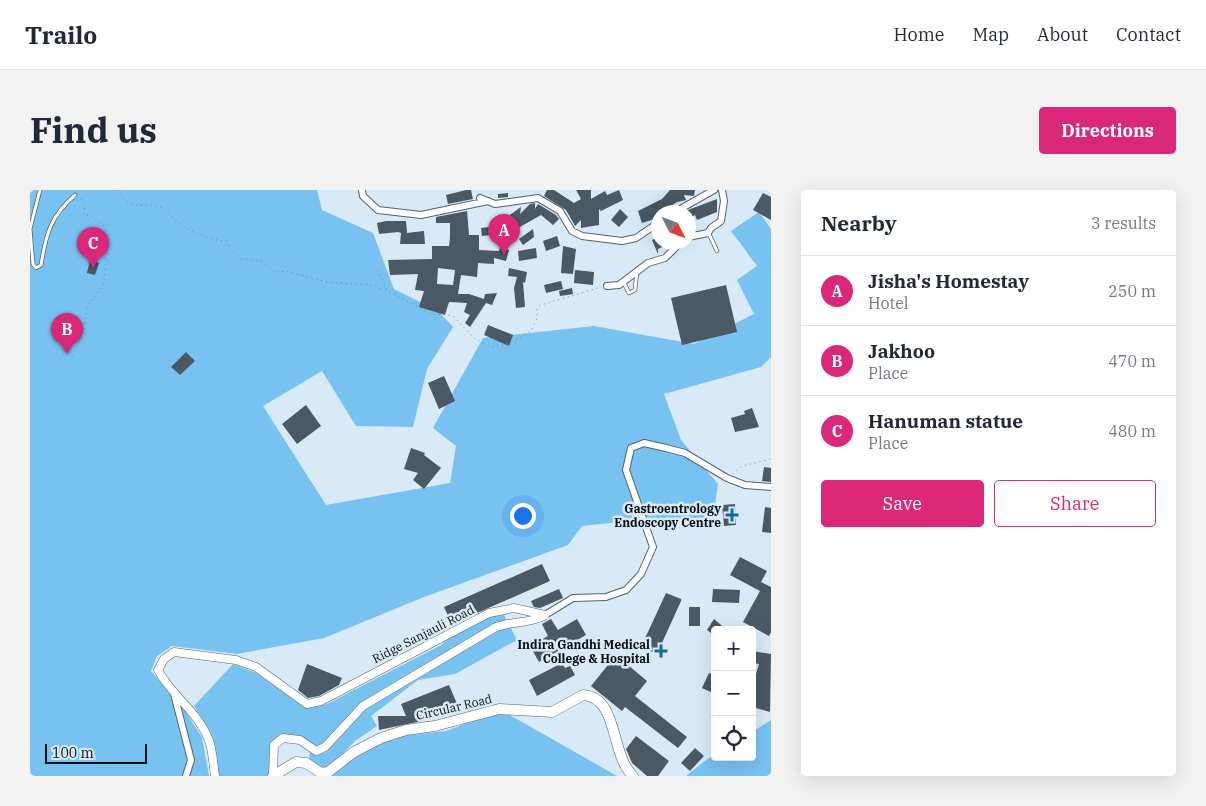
<!DOCTYPE html>
<meta charset="utf-8">
<style>
body{margin:0;font-family:"IBM Plex Serif",serif;background:#f2f2f3;color:#1f2937}
.controls{position:absolute;right:15px;bottom:15px;display:grid;overflow:hidden;border-radius:5px;box-shadow:0 5px 20px #0002}
.controls button{width:45px;height:45px;display:grid;place-items:center;padding:0;border:0;border-bottom:1px solid #e0e1e3;background:#fff;color:#1f2937;font:25px sans-serif}
.compass{position:absolute;left:621px;top:15px;width:45px;height:45px;border-radius:50%;background:#fff;box-shadow:0 5px 20px #0002;rotate:132deg}
.scale{position:absolute;left:15px;bottom:12px;width:102px;box-sizing:border-box;padding-left:5px;border:2px solid #070d11;border-top:0;font-size:14px;line-height:18px;white-space:nowrap;color:#070d11;-webkit-text-stroke:4px #d8eaf7;paint-order:stroke}
.you{position:absolute;left:492px;top:325px;width:18px;height:18px;margin:-12px;border:4px solid #fff;border-radius:50%;background:#1a73e8;box-shadow:0 0 0 8px #1a73e833}
.badge{display:grid;place-items:center;width:32px;height:32px;border-radius:50%;background:#db2777;color:#fff;font-size:16px;font-weight:700}
.pin{position:absolute;translate:-50% -41px;filter:drop-shadow(0 1px 2px #0008)}
.pin::after{content:'';position:absolute;top:26px;width:18px;height:15px;background:inherit;clip-path:polygon(0 0,100% 0,50% 100%)}
.list{margin:0;padding:0;list-style:none}
h2{display:flex;justify-content:space-between;align-items:center;height:65px;margin:0;padding:0 20px;font-size:21px}
h2 small{font-size:16px;font-weight:400;color:#747a83}
.list li{display:grid;grid-template-columns:32px 1fr auto;gap:15px;align-items:center;box-sizing:border-box;height:70px;padding:0 20px;border-top:1px solid #e0e1e3}
.list b{display:block;font-size:19px;white-space:nowrap}
.list p{margin:0;font-size:16px;white-space:nowrap;color:#747a83}
.list em{font-size:16px;font-style:normal;color:#747a83}
.actions{display:flex;gap:10px;padding:15px 20px}
.actions a{flex:1;padding:11px 0;border:1px solid #db2777;border-radius:5px;text-align:center;font-size:18px;color:#db2777}
.actions .main{background:#db2777;color:#fff}
.icon{flex:none;width:28px;height:28px;fill:none;stroke:currentColor;stroke-width:2;stroke-linecap:round;stroke-linejoin:round}
.map{position:relative;flex:none;width:741px;height:586px;overflow:hidden;border-radius:5px}
header{display:flex;align-items:center;gap:30px;box-sizing:border-box;height:70px;padding:0 25px;background:#fff;border-bottom:1px solid #e0e1e3}
header strong{font-size:24px}
nav{display:flex;gap:28px;margin-inline-start:auto;font-size:18px}
.intro{display:flex;align-items:center;justify-content:space-between;box-sizing:border-box;height:120px;padding:0 30px}
h1{margin:0;font-size:35px}
.button{padding:12px 22px;border-radius:5px;background:#db2777;color:#fff;font-size:18px;font-weight:700}
main{display:flex;gap:30px;padding:0 30px}
aside{flex:1;background:#fff;border-radius:5px;box-shadow:0 5px 20px #0002}
.map>svg:first-child{display:block}
.forest{fill:#78c2f2}
.building{fill:#4a5964;fill-rule:evenodd}
.lines{fill:none;stroke-linecap:round;stroke-linejoin:round}
.service-casing{stroke:#53636e;stroke-width:4.5}
.minor-casing{stroke:#53636e;stroke-width:8}
.tertiary-casing{stroke:#53636e;stroke-width:9}
.primary-casing{stroke:#53636e;stroke-width:11}
.path{stroke:#77838c;stroke-width:1;stroke-dasharray:1 4;stroke-linecap:butt}
.service{stroke:#fff;stroke-width:3}
.minor{stroke:#fff;stroke-width:6}
.tertiary{stroke:#fff;stroke-width:8}
.primary{stroke:#fff;stroke-width:10}
.poi-dot{fill:#116c9c;stroke:#d8eaf7;stroke-width:2}
.labels{text-anchor:middle;dominant-baseline:central;stroke-width:5;stroke-linejoin:round;paint-order:stroke}
.poi-label{font-size:12px;font-weight:bold;fill:#070d11;stroke:#d8eaf7;text-anchor:end}
.street-label{font-size:12px;fill:#070d11;stroke:#d8eaf7}
</style>
<header>
<strong>Trailo</strong>
<nav><a>Home</a><a>Map</a><a>About</a><a>Contact</a></nav>
</header>
<div class="intro"><h1>Find us</h1><a class="button">Directions</a></div>
<main>
<div class="map">
<svg width="741" height="586" viewBox="0 0 741 586">
<rect width="100%" height="100%" fill="#d8eaf7"/>
<path class="forest" d="M0,0H287L292,20L343,43L364,99L408,121L423,137L397,179L383,237L326,236L292,181L233,216L296,315L420,293L426,256L403,238L453,148L564,136L664,154L724,124L707,90L727,76L701,41L729,22L741,39V167L731,177L634,204L651,250L688,294L682,336L607,330L552,336L538,355L394,407L294,448L207,464L142,456L127,466L121,481L155,521L172,547L179,586H0Z
M472,421L487,450L425,484L388,490L341,526L347,536L325,551L301,577L290,579L279,569L281,554L269,546L250,545L240,554L241,586H189L181,543L164,516L203,474L227,483L275,518L297,514L411,455L441,430Z
M471,520L587,586H297L351,548L416,541Z
M741,530V586H656L685,563V567H722V542Z"/>
<path class="building" d="M436,0H441L443,9L418,14L416,5Z
M517,0H524L544,13L551,9L546,0H561V9L575,1L577,5L589,0L593,10L571,21L569,19V35L551,38V30L545,36L536,20L514,6Z
M640,0H665L664,6L654,5L656,10L647,12L636,19L638,22H628V28L612,33L608,21L632,9Z
M478,3V7L468,8V4Z
M733,3L741,7V30L723,20Z
M687,9V22L667,30L665,25L658,29V20Z
M505,13V19L508,14L526,25L529,29L523,35L511,25L474,46L467,34L491,17L490,24L500,14Z
M590,19L598,27L589,37L581,30Z
M437,21L439,45H449V60L469,61L470,57L479,60L476,71L464,68V74L448,73L447,87L431,85L428,104H439L454,109L455,104L467,103L462,115L456,113L440,137L435,133L440,125L434,122L437,113L419,112L415,125L389,117L394,101L385,100L388,84L360,85L358,70L402,69V56H419L420,48V33H406V27ZM408,78L425,80L423,95L407,94Z
M356,31H376L377,43L394,41L395,54H370L371,43L368,42L349,44L347,33Z
M460,37V45L452,46L451,38Z
M503,39L504,47L493,55L489,49Z
M527,46L530,56L516,61L513,51Z
M628,47V52H643L628,59V64L622,50Z
M533,56L546,59L543,84L531,83Z
M506,58L507,68L489,71L488,61Z
M60,70L69,73L65,85L57,83Z
M479,78L497,82L495,93L493,92L495,117L486,118L484,98L487,87L478,86Z
M545,80L564,82L563,95L544,93Z
M531,91L533,99L516,103L514,95Z
M696,95L707,142L652,155L641,108Z
M542,98L543,104L530,106L529,101Z
M458,135L483,145L479,156L454,145Z
M156,162L165,171L150,185L141,177Z
M414,186L425,211L409,219L398,193Z
M276,215L291,236L267,254L252,234Z
M722,218L729,237L705,242L701,228L715,224L714,221Z
M381,258L395,263L394,265L411,278L394,299L383,290L388,283L374,279Z
M734,277L741,278V292L732,291Z
M705,314L706,335L694,336L692,315Z
M735,317L741,318V343L732,342Z
M710,367L737,381L731,392L741,397V442L739,446L713,432L730,401L700,385Z
M512,374L520,391L422,434L414,417Z
M529,399L533,408L510,418L504,417L501,411Z
M683,399L710,400L709,413L682,412Z
M636,403L651,409V411L627,464L611,457Z
M659,417H670V436H659Z
M521,429L528,440L547,429L556,445L509,472L500,456L518,446L512,434Z
M684,429L697,440H685V446L677,440Z
M722,461L741,464L740,522L722,517V497L729,474L722,473Z
M586,465L617,491L605,506L657,547L648,558L595,517L592,521L561,496Z
M532,473L535,478L540,476L545,485L507,506L499,490Z
M277,474L312,488L309,495L289,506L278,508L268,500Z
M679,483L685,485V504L672,498Z
M419,495L428,516L392,531L349,540L348,526H376L371,514Z
M606,546L639,571L628,586H617L602,573L596,559Z
M665,558L674,566L660,581L651,573Z"/>
<g class="lines">
<defs>
<path id="service" d="M10,0L0,39L3,74L6,78L11,75C16,43 21,26 45,5
M679,44L687,61
M594,93L599,103L605,100L607,81"/>
<path id="minor" d="M332,0L333,6L348,20L391,25L458,11
M450,8L465,14L508,8L530,21L542,41L552,46L592,51L606,48L628,33
M645,22L684,0
M658,47L678,43L681,38L691,31L694,11L692,0
M577,96L589,95L618,73L635,68L651,52
M515,425L543,408L576,407L596,400L611,384L623,357L596,280L601,258L614,253L636,258L655,263L697,288L715,295L741,297
M144,504L161,570L156,586"/>
<path id="tertiary" d="M185,586C183,574 183,559 178,548C167,521 141,505 128,480L134,469L144,462L206,470L226,477L277,514L291,511L459,423L484,418L515,425
M243,586L244,555L253,548L270,550L286,561L295,557L333,516L466,437C482,431 498,434 514,426"/>
<path id="primary" d="M243,586L266,572L276,573L291,583L298,582L324,562L351,548L376,540L405,536L469,519L522,522L553,505C589,507 580,565 603,586"/>
</defs>
<use href="#service" class="service-casing"/>
<use href="#minor" class="minor-casing"/>
<use href="#tertiary" class="tertiary-casing"/>
<use href="#primary" class="primary-casing"/>
<path class="path" d="M87,0C103,26 114,9 132,18C137,21 141,27 146,31C161,42 179,50 197,51L199,59L211,69L230,71L246,82L256,81L297,92L340,95L358,101L403,125L415,124L424,127L445,149L462,157L479,154L501,141L507,128V118L511,115L571,97
M348,80L357,100
M42,166L54,142L57,116L73,96L79,52L78,43L73,35L62,26L54,25L55,14L50,8
M703,284L712,276L741,269"/>
<use href="#service" class="service"/>
<use href="#minor" class="minor"/>
<use href="#tertiary" class="tertiary"/>
<use href="#primary" class="primary"/>
</g>
<g class="poi-dot">
<path d="M699.5 317.5h5v5h5v5h-5v5h-5v-5h-5v-5h5z"/>
<path d="M628.5 453.5h5v5h5v5h-5v5h-5v-5h-5v-5h5z"/>
</g>
<g class="labels">
<g class="poi-label">
<text x="691" y="318">Gastroentrology<tspan x="691" dy="14">Endoscopy Centre</tspan></text>
<text x="620" y="454">Indira Gandhi Medical<tspan x="620" dy="14">College &amp; Hospital</tspan></text>
</g>
<g class="street-label">
<text transform="translate(393 444) rotate(-27)">Ridge Sanjauli Road</text>
<text transform="translate(424 517) rotate(-13)">Circular Road</text>
</g>
</g>
</svg>
<div class="controls">
<button>+</button>
<button>−</button>
<button><svg class="icon" aria-label="locate" viewBox="0 0 24 24"><circle cx="12" cy="12" r="6"/><path d="M12 2v4M12 18v4M2 12h4M18 12h4"/></svg></button>
</div>
<svg class="compass" viewBox="-18 -18 36 36"><path d="M0-13l5 13h-10z" fill="#e53935"/><path d="M0 13l5-13h-10z" fill="#747a83"/></svg>
<div class="scale">100 m</div>
<div class="you"></div>
<div class="pin badge" style="left:474px;top:65px">A</div>
<div class="pin badge" style="left:37px;top:164px">B</div>
<div class="pin badge" style="left:63px;top:78px">C</div>
</div>
<aside>
<h2>Nearby<small>3 results</small></h2>
<ul class="list">
<li><span class="badge">A</span><div><b>Jisha's Homestay</b><p>Hotel</p></div><em>250 m</em></li>
<li><span class="badge">B</span><div><b>Jakhoo</b><p>Place</p></div><em>470 m</em></li>
<li><span class="badge">C</span><div><b>Hanuman statue</b><p>Place</p></div><em>480 m</em></li>
</ul>
<div class="actions"><a class="main">Save</a><a>Share</a></div>
</aside>
</main>
